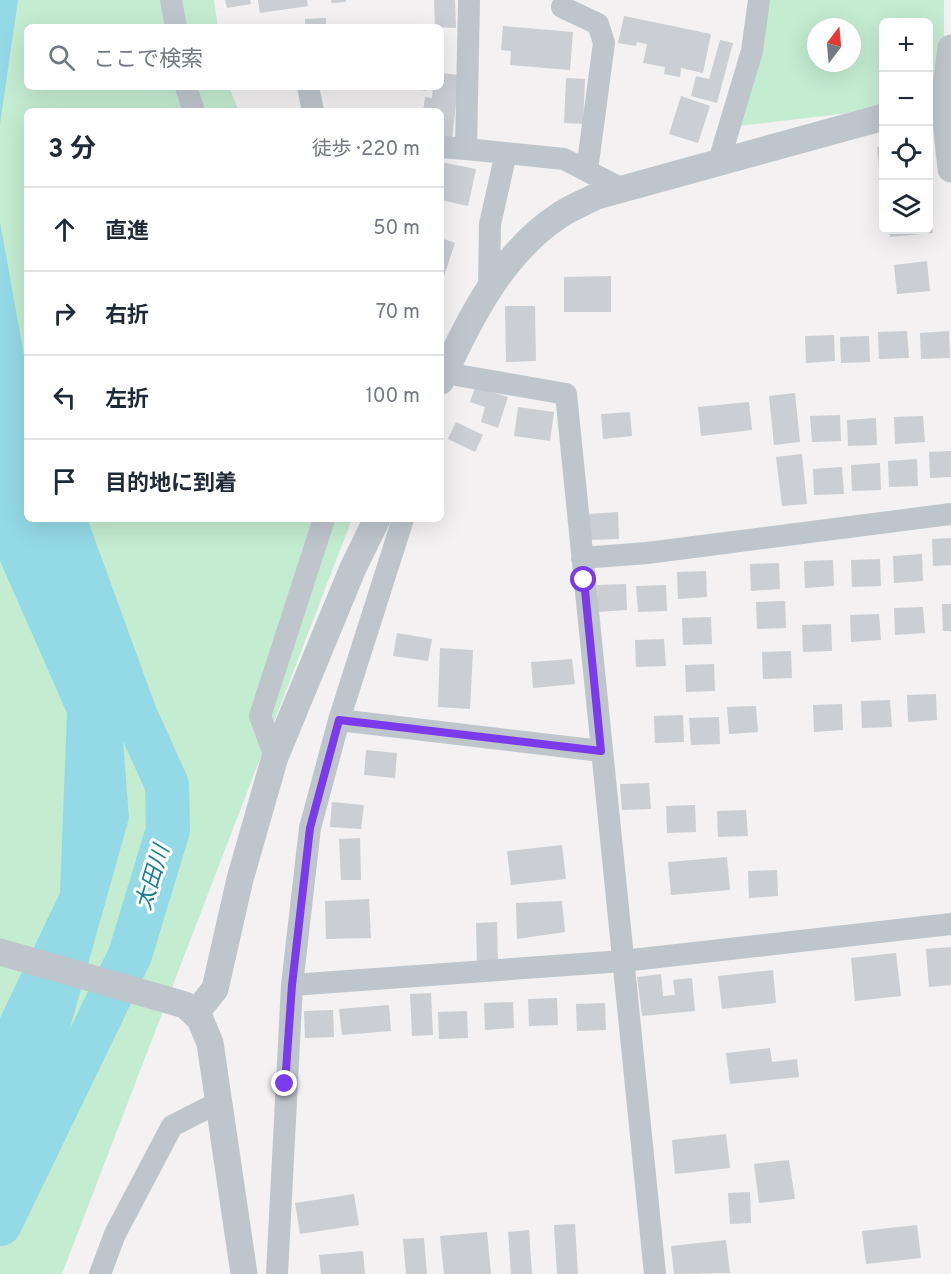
<!DOCTYPE html>
<html lang="ja">
<meta charset="utf-8">
<style>
body{margin:0;font-family:Overpass,"Noto Sans JP",sans-serif;background:#f6f6f7;color:#1f2937}
.controls{position:absolute;right:18px;top:18px;display:grid;overflow:hidden;border-radius:9px;box-shadow:0 6px 24px #0002}
.controls button{width:54px;height:54px;display:grid;place-items:center;padding:0;border:0;border-bottom:2px solid #e0e1e3;background:#fff;color:#1f2937;font:30px sans-serif}
.compass{position:absolute;left:807px;top:18px;width:54px;height:54px;border-radius:50%;background:#fff;box-shadow:0 6px 24px #0002;rotate:16deg}
.stop{position:absolute;width:18px;height:18px;margin:-14px;border:4px solid #7c3aed;border-radius:50%;background:#fff}
.stop.end{background:#7c3aed;border-color:#fff;box-shadow:0 2px 6px #0008}
.list{margin:0;padding:0;list-style:none}
h2{display:flex;justify-content:space-between;align-items:center;height:78px;margin:0;padding:0 24px;font-size:26px}
h2 small{font-size:20px;font-weight:400;color:#747a83}
.list li{display:grid;grid-template-columns:39px 1fr auto;gap:18px;align-items:center;box-sizing:border-box;height:84px;padding:0 24px;border-top:2px solid #e0e1e3}
.list b{display:block;font-size:22px;white-space:nowrap}
.list em{font-size:20px;font-style:normal;color:#747a83}
.icon{flex:none;width:33px;height:33px;fill:none;stroke:currentColor;stroke-width:2;stroke-linecap:round;stroke-linejoin:round}
.map{position:relative;flex:none;width:951px;height:1274px;overflow:hidden}
.search{position:absolute;background:#fff;box-shadow:0 6px 24px #0002;left:24px;top:24px;width:420px;height:66px;display:flex;align-items:center;gap:15px;box-sizing:border-box;padding:0 21px;border-radius:9px;color:#747a83;font-size:22px}
.panel{position:absolute;background:#fff;box-shadow:0 6px 24px #0002;left:24px;top:108px;width:420px;height:414px;border-radius:9px}
.map>svg:first-child{display:block}
.green{fill:#c4ecd1;fill-rule:evenodd}
.water{fill:#94d9e6}
.lines{fill:none;stroke-linecap:round;stroke-linejoin:round}
.river{stroke:#94d9e6;stroke-width:44}
.building{fill:#cbced3}
.minor{stroke:#bec6cc;stroke-width:22}
.tertiary{stroke:#bec6cc;stroke-width:27}
.route{stroke:#7c3aed;stroke-width:8}
.labels{text-anchor:middle;dominant-baseline:central;stroke-width:6;stroke-linejoin:round;paint-order:stroke}
.water-label{font-size:22px;font-style:italic;fill:#178094;stroke:#fff}
</style>
<div class="map">
<svg width="951" height="1274" viewBox="0 0 951 1274">
<rect width="100%" height="100%" fill="#f3f1f1"/>
<path class="green" d="M0,0H214L218,27H27V87H229L239,111H27V519H352L62,1274H0Z
M758,0H944V102L929,103L928,22H884L883,109L729,127ZM816,27H852V63H816Z"/>
<path class="water" d="M0,0H18L0,124Z
M0,222L27,372V519H79L111,584L129,818L60,1064L0,1217V1018L60,893L67,713L0,561Z"/>
<g class="lines">
<path class="river" d="M0,1224L130,955L168,830L167,785L135,714L64,519"/>
</g>
<path class="building" d="M225,0H250L251,4L227,8Z
M258,0H307L308,6L260,13Z
M331,0H346V2L331,3Z
M434,0H455L456,28L435,27Z
M624,16L711,34L703,73L681,68L680,77L664,74L665,67L643,63L647,44L637,42L636,46L618,43Z
M326,18V27H305V19Z
M503,26L573,32L570,70L510,65L511,51L501,50Z
M720,40L733,43L717,103L691,96L696,76L709,79Z
M441,73L459,75L452,140L441,139V111H423L425,97L432,98L433,87H441Z
M566,78L585,79L583,124L564,123Z
M406,87H426V91Z
M681,96L710,106L698,143L669,134Z
M884,146V179H880L877,147Z
M441,162L476,169L468,206L441,200Z
M928,203L933,233L890,237L889,230H928Z
M441,238L455,243L441,285Z
M927,261L930,291L897,294L894,265Z
M611,276V312H564V277Z
M505,306H535L536,361L506,362Z
M907,331L909,358L879,359L878,332Z
M949,331L950,358L921,359L920,333Z
M834,335L835,361L806,363L805,336Z
M869,336L870,362L841,363L840,337Z
M475,387L508,397L498,428L481,422L485,407L470,402Z
M795,393L800,442L774,445L769,396Z
M749,402L752,430L701,436L698,407Z
M518,407L554,412L550,441L514,436Z
M630,412L632,436L603,439L601,414Z
M840,415L841,441L812,442L810,416Z
M923,416L925,442L895,444L894,417Z
M876,418L877,445L848,446L847,420Z
M456,422L483,435L475,452L448,439Z
M951,451V477L930,478L929,452Z
M802,454L807,504L782,506L776,457Z
M917,459L918,486L889,487L888,461Z
M880,463L881,490L852,491L851,465Z
M842,467L844,494L814,495L813,469Z
M618,512L619,539L590,540L588,514Z
M951,538V565L933,566L932,539Z
M922,554L923,581L894,583L893,556Z
M880,559L881,586L852,587L851,560Z
M833,560L834,586L805,588L804,561Z
M779,563L780,589L751,591L750,564Z
M706,571L707,597L678,599L677,572Z
M626,584L627,610L598,612L597,585Z
M666,585L667,611L638,612L636,586Z
M785,601L786,628L757,629L756,602Z
M942,604H951V631H943Z
M923,607L925,633L895,635L894,608Z
M879,614L881,640L851,642L850,615Z
M711,617L712,644L683,645L682,618Z
M831,624L832,651L803,652L802,625Z
M397,633L432,639L428,661L393,656Z
M664,639L666,666L636,667L635,640Z
M440,648L473,650L470,709L438,707Z
M791,651L792,678L763,679L762,652Z
M572,659L575,684L533,688L531,662Z
M714,664L715,691L686,692L685,665Z
M936,694L937,720L908,722L907,695Z
M890,700L892,727L862,728L861,701Z
M842,704L843,730L814,732L813,705Z
M756,706L758,732L729,734L727,707Z
M683,715L684,742L655,743L654,716Z
M719,717L720,744L691,745L689,718Z
M366,750L397,753L395,778L364,775Z
M649,783L651,809L622,810L620,784Z
M332,802L364,805L361,829L330,827Z
M695,805L696,832L667,833L666,806Z
M746,810L748,836L718,837L717,811Z
M360,838L361,880H341L339,839Z
M562,845L566,879L511,885L507,851Z
M727,857L730,890L671,895L668,862Z
M777,870L778,896L749,898L748,871Z
M369,899L371,938L326,939L325,901Z
M562,901L565,932L517,939L516,903Z
M497,922L498,963L477,964L476,923Z
M951,947V985L929,987L926,949Z
M896,953L901,996L855,1001L851,958Z
M773,970L776,1003L722,1009L718,976Z
M661,974L663,996L675,995L673,980L692,978L695,1011L642,1016L637,977Z
M431,993L433,1035L412,1036L410,994Z
M557,998L558,1025L529,1026L528,999Z
M513,1002L514,1028L485,1030L484,1003Z
M605,1003L606,1030L577,1031L576,1004Z
M389,1005L391,1031L342,1035L339,1009Z
M333,1010L334,1037L305,1038L304,1011Z
M467,1011L468,1038L439,1039L438,1012Z
M770,1048L772,1062L797,1059L799,1077L730,1084L726,1053Z
M726,1134L730,1168L675,1174L672,1140Z
M789,1160L795,1199L759,1203L754,1164Z
M750,1192L751,1223L730,1224L728,1193Z
M354,1194L359,1225L300,1234L295,1203Z
M575,1224L578,1274H557L554,1225Z
M917,1225L921,1258L866,1264L862,1231Z
M529,1230L532,1274H511L508,1232Z
M487,1232L491,1274H444L440,1236Z
M424,1238L427,1274H406L403,1239Z
M726,1240L730,1273L674,1274L671,1246Z
M363,1251L365,1274H321L319,1255Z"/>
<g class="lines">
<path class="minor" d="M171,0L176,27
M469,0L466,149L564,159L622,189
M562,7L598,24L604,43L587,170
M186,87L194,111
M308,87L313,111
M441,147L466,149
M719,161L752,51L759,0
M489,287L490,224L506,153
M445,373L566,394L655,1274
M582,558L647,553L951,514
M339,720L601,751
M275,757L260,716L324,519
M292,985L623,961L951,924
M100,1274L115,1234L172,1126L219,1102
M277,1274L292,985L310,828L339,720L403,519"/>
<path class="tertiary" d="M951,48L944,102L951,169
M441,381C469,319 502,253 560,215C572,207 585,202 597,196L884,117
M0,952L185,1005L200,1019L210,1043L244,1274
M195,1014L215,989L240,879L275,757L353,568L377,519"/>
</g>
<g class="lines">
<path class="route" d="M285,1084L292,985L310,828L339,720L601,751L584,580"/>
</g>
<g class="labels">
<g class="water-label">
<text transform="translate(154 878) rotate(-73)">太田川</text>
</g>
</g>
</svg>
<div class="controls">
<button>+</button>
<button>−</button>
<button><svg class="icon" aria-label="locate" viewBox="0 0 24 24"><circle cx="12" cy="12" r="6"/><path d="M12 2v4M12 18v4M2 12h4M18 12h4"/></svg></button>
<button><svg class="icon" aria-label="layers" viewBox="0 0 24 24"><path d="M12 4l9 5-9 5-9-5zM3 14l9 5 9-5"/></svg></button>
</div>
<svg class="compass" viewBox="-18 -18 36 36"><path d="M0-13l5 13h-10z" fill="#e53935"/><path d="M0 13l5-13h-10z" fill="#747a83"/></svg>
<div class="stop" style="left:584px;top:580px"></div>
<div class="stop end" style="left:285px;top:1084px"></div>
<div class="search"><svg class="icon" aria-label="search" viewBox="0 0 24 24"><circle cx="10" cy="10" r="6"/><path d="M15 15l6 6"/></svg>ここで検索</div>
<section class="panel">
<h2>3 分<small>徒歩 · 220 m</small></h2>
<ul class="list">
<li><svg class="icon" aria-label="ahead" viewBox="0 0 24 24"><path d="M12 20V5M6 11l6-6 6 6"/></svg><div><b>直進</b></div><em>50 m</em></li>
<li><svg class="icon" aria-label="right" viewBox="0 0 24 24"><path d="M7 20v-9h11M14 6l5 5-5 5"/></svg><div><b>右折</b></div><em>70 m</em></li>
<li><svg class="icon" aria-label="left" viewBox="0 0 24 24"><path d="M17 20v-9H6M10 6l-5 5 5 5"/></svg><div><b>左折</b></div><em>100 m</em></li>
<li><svg class="icon" aria-label="arrive" viewBox="0 0 24 24"><path d="M6 21V4h12l-3 4 3 4H6"/></svg><div><b>目的地に到着</b></div></li>
</ul>
</section>
</div>
